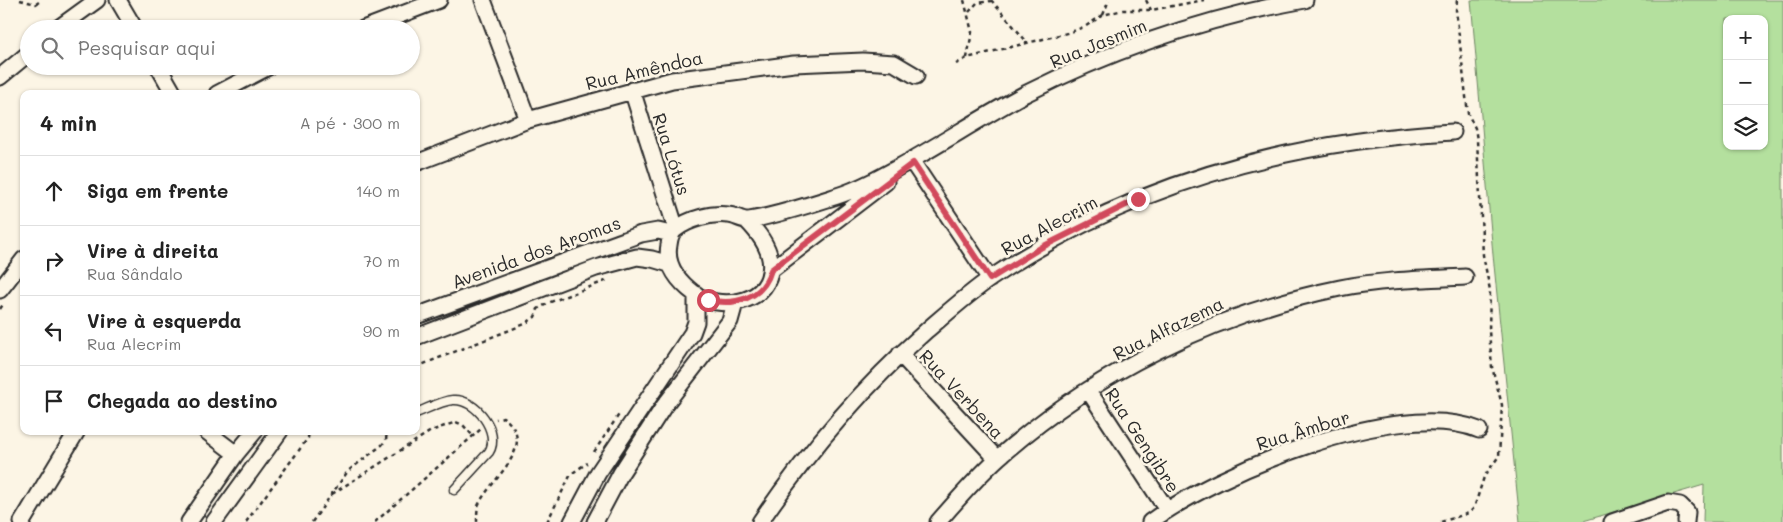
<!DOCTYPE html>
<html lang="pt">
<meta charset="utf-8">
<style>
body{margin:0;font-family:Mali,sans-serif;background:#f6f6f6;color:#222}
.controls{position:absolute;right:15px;top:15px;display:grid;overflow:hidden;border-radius:10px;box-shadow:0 1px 4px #0004}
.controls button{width:45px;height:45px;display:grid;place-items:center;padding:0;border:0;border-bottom:1px solid #e0e0e0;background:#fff;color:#222;font:25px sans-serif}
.stop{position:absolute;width:15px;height:15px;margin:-11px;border:4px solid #d1495b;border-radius:50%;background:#fff}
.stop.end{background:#d1495b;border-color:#fff;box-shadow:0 1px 5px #0008}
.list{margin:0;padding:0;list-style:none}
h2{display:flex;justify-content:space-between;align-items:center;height:65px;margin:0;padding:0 20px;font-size:21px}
h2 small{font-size:16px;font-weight:400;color:#767676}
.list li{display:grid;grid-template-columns:32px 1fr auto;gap:15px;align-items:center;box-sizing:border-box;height:70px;padding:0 20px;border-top:1px solid #e0e0e0}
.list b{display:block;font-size:19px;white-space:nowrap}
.list p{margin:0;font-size:16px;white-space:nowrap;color:#767676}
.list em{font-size:16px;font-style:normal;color:#767676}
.icon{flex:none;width:28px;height:28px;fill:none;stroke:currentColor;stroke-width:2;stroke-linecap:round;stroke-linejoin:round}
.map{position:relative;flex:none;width:1783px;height:522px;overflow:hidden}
.search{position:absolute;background:#fff;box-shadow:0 1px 4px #0004;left:20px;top:20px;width:400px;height:55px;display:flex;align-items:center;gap:12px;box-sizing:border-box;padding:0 18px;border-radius:28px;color:#767676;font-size:19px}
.panel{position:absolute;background:#fff;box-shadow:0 1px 4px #0004;left:20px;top:90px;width:400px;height:345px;border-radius:10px}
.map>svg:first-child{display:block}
.green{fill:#b4e09e;stroke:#708664;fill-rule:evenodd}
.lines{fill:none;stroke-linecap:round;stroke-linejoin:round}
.lane-casing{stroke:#2b2b2b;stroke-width:11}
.street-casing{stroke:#2b2b2b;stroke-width:19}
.path{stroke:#2b2b2b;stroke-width:2.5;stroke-dasharray:4 4;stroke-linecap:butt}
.lane{stroke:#fcf5e5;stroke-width:8}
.street{stroke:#fcf5e5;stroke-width:15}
.route{stroke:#d1495b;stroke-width:6}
.labels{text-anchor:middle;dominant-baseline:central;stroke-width:5;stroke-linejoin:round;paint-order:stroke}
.street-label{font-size:18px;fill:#2b2b2b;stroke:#fcf5e5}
</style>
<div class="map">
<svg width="1783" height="522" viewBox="0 0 1783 522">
<rect width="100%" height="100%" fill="#fcf5e5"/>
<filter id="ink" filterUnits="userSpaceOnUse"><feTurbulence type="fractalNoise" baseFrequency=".02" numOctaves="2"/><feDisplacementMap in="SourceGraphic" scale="10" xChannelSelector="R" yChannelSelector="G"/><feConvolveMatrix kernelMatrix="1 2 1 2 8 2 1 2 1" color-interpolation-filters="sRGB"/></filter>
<g filter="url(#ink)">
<path class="green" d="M1471,0H1783V522H1703L1704,485L1580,522H1520L1493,255ZM1727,19H1764V146H1727Z"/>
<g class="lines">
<defs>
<path id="lane" d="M416,413C427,409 441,401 453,400C476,398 501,433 489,452L454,490"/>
<path id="street" d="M118,0L135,29
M483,0L528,120
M57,29L97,0
M363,29L439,0
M158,66L174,94
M0,77L29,53
M632,90L676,229
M217,94L270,66
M911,160L990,279
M416,163L528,120L672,80L794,64L863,61L894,63L916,76
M746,220C760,234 774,252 770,272C765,305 718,310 695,294C679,282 665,265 669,245C670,239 670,233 676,229C689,219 711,213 728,215C735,215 742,221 749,220C779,215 809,205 837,196C859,189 879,178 899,167C941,144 982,117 1025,94C1112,50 1209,17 1305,0
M771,270L886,182
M0,290L24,259
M416,316L641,234L658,231L671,234
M416,337L596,268L637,257L652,259L669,264
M900,354L997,459
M1088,390L1167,510
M206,431L236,454
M22,522L77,431
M189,522L236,454L255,431
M214,522L280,431
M572,522L598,473L692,333L696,322V294
M595,522L621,473L664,406L730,321L735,303
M760,522C808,451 862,388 926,331C947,313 968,294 991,278C1129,185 1288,141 1453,132
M938,522C957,500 976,478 998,458C1095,372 1213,314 1340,288C1381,280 1423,279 1465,277
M1150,522C1218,472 1397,397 1479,430
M1612,522L1668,503L1680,505L1687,512L1686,522"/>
</defs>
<use href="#lane" class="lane-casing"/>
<use href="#street" class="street-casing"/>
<path class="path" d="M20,0L36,4L42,0
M964,0L972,32L967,58
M991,0L1027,42
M1146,0L1151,10
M969,12L977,3L991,1
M1103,15L1109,0
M956,64L967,58L1071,32L1086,26L1103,15L1123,10H1151L1204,0
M0,309L4,303
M416,367L525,324L535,317L538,309L548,303L608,280
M594,452L620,413
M332,494L431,431L456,422L463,425L473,436
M246,522L308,438L309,431
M312,522L348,471L382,445L386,440L387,431
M375,522L481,429
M477,522C477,517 477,511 478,506C490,478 541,446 503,417L496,419
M547,522L571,474L587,463
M1441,522L1469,513L1474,508L1484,477L1499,456L1502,405L1492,367L1489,331L1490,290L1483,255L1477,140L1475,128L1468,114L1456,10L1457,0"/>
<use href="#lane" class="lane"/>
<use href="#street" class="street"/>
</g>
</g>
<g class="lines" filter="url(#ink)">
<path class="route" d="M708,300C735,306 763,299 771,270L913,163L990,279L1042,247L1138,199"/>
</g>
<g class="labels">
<g class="street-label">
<text transform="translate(1098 43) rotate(-22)">Rua Jasmim</text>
<text transform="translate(644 70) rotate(-13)">Rua Amêndoa</text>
<text transform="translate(672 154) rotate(72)">Rua Lótus</text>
<text transform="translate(1049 225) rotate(-28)">Rua Alecrim</text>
<text transform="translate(536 252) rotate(-20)">Avenida dos Aromas</text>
<text transform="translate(1168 328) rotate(-26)">Rua Alfazema</text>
<text transform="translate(962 394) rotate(47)">Rua Verbena</text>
<text transform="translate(1303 430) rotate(-17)">Rua Âmbar</text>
<text transform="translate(1143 440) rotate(57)">Rua Gengibre</text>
</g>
</g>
</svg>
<div class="controls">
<button>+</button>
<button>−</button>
<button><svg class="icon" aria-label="layers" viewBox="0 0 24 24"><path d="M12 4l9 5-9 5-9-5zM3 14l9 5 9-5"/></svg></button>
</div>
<div class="stop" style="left:708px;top:300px"></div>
<div class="stop end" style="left:1138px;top:199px"></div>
<div class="search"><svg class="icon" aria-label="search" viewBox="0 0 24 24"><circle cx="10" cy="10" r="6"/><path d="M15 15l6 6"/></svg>Pesquisar aqui</div>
<section class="panel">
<h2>4 min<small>A pé · 300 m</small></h2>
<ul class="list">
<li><svg class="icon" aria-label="ahead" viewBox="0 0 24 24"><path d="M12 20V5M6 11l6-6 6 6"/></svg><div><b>Siga em frente</b></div><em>140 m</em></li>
<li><svg class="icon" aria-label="right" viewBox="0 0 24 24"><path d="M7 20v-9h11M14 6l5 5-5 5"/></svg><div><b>Vire à direita</b><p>Rua Sândalo</p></div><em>70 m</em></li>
<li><svg class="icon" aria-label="left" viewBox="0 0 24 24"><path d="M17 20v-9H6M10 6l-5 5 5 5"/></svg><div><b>Vire à esquerda</b><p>Rua Alecrim</p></div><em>90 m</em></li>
<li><svg class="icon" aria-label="arrive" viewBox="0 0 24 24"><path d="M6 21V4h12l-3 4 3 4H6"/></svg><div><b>Chegada ao destino</b></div></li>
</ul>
</section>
</div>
